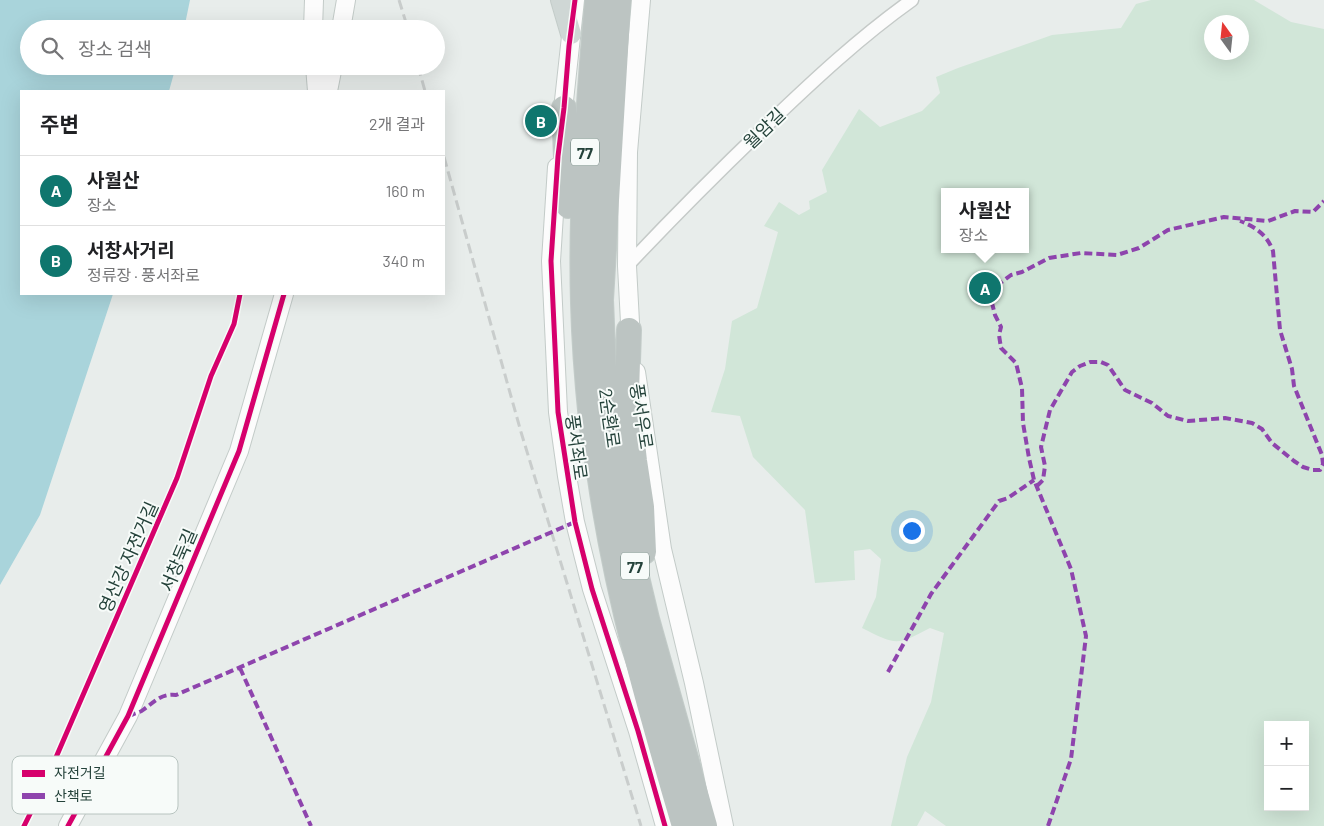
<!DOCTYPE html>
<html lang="ko">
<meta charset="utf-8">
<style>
body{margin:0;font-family:Barlow,"Noto Sans KR",sans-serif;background:#f6f6f6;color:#202124}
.controls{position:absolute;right:15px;bottom:15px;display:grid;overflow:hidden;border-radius:0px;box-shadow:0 5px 20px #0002}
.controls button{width:45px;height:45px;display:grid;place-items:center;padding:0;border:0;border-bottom:1px solid #e0e0e0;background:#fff;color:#202124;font:25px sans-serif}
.compass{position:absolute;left:1204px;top:15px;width:45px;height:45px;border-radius:50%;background:#fff;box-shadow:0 5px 20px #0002;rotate:345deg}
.you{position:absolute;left:911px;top:530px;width:18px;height:18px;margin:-12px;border:4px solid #fff;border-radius:50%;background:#1a73e8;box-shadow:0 0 0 8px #1a73e833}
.badge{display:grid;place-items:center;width:32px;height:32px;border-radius:50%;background:#0f766e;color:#fff;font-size:16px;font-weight:700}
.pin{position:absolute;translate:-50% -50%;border:2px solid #fff;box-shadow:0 1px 5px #0006}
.popup{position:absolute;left:941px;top:188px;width:88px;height:65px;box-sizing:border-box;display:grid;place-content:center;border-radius:0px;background:#fff;filter:drop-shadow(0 1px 4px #0005);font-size:16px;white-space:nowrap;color:#757577}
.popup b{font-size:19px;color:#202124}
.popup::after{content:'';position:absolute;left:50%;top:100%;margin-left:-10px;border:10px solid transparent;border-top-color:#fff}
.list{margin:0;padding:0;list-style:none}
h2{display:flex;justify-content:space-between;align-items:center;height:65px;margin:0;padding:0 20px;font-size:21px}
h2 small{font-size:16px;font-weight:400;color:#757577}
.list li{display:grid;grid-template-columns:32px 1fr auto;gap:15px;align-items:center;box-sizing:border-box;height:70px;padding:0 20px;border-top:1px solid #e0e0e0}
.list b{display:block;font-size:19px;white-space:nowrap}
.list p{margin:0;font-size:16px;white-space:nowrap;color:#757577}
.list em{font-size:16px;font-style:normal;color:#757577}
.icon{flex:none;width:28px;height:28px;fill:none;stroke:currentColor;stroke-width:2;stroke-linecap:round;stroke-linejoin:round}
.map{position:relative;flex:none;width:1324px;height:826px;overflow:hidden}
.search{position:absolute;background:#fff;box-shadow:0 5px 20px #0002;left:20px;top:20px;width:425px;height:55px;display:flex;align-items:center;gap:12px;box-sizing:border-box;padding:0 18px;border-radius:28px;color:#757577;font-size:19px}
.panel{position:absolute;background:#fff;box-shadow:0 5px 20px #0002;left:20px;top:90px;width:425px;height:205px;border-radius:0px}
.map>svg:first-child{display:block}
.green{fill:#d1e6d8;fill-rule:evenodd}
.water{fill:#a9d4db}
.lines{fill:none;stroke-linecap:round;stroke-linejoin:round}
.street-casing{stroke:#c5cac8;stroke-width:15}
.secondary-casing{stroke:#c3cbc8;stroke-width:20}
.primary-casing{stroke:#c3ccc9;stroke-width:22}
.highway-casing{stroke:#c3ccc9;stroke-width:26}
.street{stroke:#fcfcfc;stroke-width:12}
.secondary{stroke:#fcfcfc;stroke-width:18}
.primary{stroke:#cfd7d5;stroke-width:20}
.highway{stroke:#bcc4c2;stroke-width:24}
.rail{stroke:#c9cdcc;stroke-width:3;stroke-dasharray:10 5;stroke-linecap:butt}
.quiet{stroke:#8e44ad;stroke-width:4;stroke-dasharray:8 4;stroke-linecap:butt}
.cycleway-casing{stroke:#f7fbf9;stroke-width:8}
.cycleway{stroke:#d6006c;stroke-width:5}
.labels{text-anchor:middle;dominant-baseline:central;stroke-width:4;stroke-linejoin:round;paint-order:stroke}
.shield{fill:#f7fbf9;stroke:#637a73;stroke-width:1}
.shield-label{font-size:16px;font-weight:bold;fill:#24423a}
.street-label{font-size:18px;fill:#24423a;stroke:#f7fbf9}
.key{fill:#f7fbf9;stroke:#b8c4c0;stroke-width:1}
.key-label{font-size:14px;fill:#24423a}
</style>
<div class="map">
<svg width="1324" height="826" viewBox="0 0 1324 826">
<rect width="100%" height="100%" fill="#e8edeb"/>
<path class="green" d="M1151,0H1254L1291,22L1324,29V826H946L925,811L917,826H891L907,757L931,702L944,633L930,628C896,646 896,645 862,628L876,597L881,559L870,549L854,551L855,580L815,583L805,510L753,457L740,416L711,412L725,369L732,321L757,308L778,232L764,226L779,202L799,215L810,209L809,201L827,192L822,170L859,109L880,127L922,111L940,93L936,77L958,68L1052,35L1121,28L1136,4ZM1212,22H1242V52H1212ZM945,192H1025V249H945ZM1268,725H1305V807H1268Z"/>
<path class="water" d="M0,0H190L184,29H29V66H176L169,91H21V294H113L40,515L0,585Z"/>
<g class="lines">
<defs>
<path id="street" d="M627,266C673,217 720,170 768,124C814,80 860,37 912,0"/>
<path id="secondary" d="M313,29L314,0
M341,29L346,0
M315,66L317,91
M328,91L333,66
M562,119L575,0
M557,167L551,261L558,412L567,476L575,522L592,589L638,731L665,826
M631,341L627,266L628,152L641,0
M636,372L662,549L694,683L724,826
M68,826L128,716L239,451L284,294"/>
<path id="primary" d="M561,0L571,34"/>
<path id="highway" d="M597,0C589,101 580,201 583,303C584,342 587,381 591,420C593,440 597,459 600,479C617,597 650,711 684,826
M619,0L601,300L605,395L619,485L635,569L647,619L705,826
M564,108L568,206
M629,330L627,393L635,461L642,507L644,552"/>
</defs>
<use href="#street" class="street-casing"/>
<use href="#secondary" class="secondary-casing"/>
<use href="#primary" class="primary-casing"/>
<use href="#highway" class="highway-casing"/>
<use href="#street" class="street"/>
<use href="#secondary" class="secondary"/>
<use href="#primary" class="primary"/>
<use href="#highway" class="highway"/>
<path class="rail" d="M399,0L408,29
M418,66L425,91
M444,157L521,432L641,826"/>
<path class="quiet" d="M1037,486L1043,480L1045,466L1041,447L1050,410L1072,372L1080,366L1090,362H1101L1108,365L1125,390L1152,403L1168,416L1188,421L1225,418L1252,423L1262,429L1272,443L1294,461L1303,467L1313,470H1320L1323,464L1322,455L1294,386L1292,369L1280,330L1273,251C1267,235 1256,227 1240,221
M240,668L311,826
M888,672L931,594L999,501L1008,498L1034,480
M128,716C133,714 139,713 143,710C154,702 162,693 176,695L575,522
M1048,826L1071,759L1086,636L1071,569L1034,480L1029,458L1023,423L1022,388L1016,363L1001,348L999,335L1001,327L995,315L992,303L994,293L999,284L1011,275L1022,272L1049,258L1081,253L1117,255L1139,248L1168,230L1224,217L1268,221L1295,211L1313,212L1324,201"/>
<defs>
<path id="cycleway" d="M575,0L569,46L564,108L558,156L551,261L558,412L575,522L592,589L638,731L665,826
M24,826L41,792L177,478L211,376L234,324L240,294
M68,826L128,716L239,451L284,294"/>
</defs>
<use href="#cycleway" class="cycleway-casing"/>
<use href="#cycleway" class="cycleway"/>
</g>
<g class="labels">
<g class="shield">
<rect x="571" y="138.5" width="28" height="27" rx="4"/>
<rect x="621" y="552.5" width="28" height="27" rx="4"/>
</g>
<g class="shield-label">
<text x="585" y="152">77</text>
<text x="635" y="566">77</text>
</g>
<g class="street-label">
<text transform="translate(764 128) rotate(-44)">월암길</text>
<text transform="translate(642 416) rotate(81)">풍서우로</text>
<text transform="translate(610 418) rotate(82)">2순환로</text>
<text transform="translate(577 447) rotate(82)">풍서좌로</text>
<text transform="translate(128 557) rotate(-66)">영산강 자전거길</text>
<text transform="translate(178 560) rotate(-67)">서창둑길</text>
</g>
</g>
<rect x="12" y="756" width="166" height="58" rx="8" class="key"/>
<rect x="22" y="770" width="23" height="7" fill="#d6006c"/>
<rect x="22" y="793" width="23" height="6" fill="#8e44ad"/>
<g class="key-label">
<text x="54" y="778">자전거길</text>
<text x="54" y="801">산책로</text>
</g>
</svg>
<div class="controls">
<button>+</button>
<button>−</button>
</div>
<svg class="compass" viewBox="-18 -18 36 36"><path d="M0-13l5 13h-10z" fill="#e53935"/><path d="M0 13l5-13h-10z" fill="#757577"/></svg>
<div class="you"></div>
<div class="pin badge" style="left:985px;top:288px">A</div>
<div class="popup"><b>사월산</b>장소</div>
<div class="pin badge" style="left:541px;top:121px">B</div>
<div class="search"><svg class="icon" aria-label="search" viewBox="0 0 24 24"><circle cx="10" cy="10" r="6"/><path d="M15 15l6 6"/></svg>장소 검색</div>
<section class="panel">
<h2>주변<small>2개 결과</small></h2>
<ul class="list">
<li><span class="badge">A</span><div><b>사월산</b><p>장소</p></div><em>160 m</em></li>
<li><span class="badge">B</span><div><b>서창사거리</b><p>정류장 · 풍서좌로</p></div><em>340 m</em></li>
</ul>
</section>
</div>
